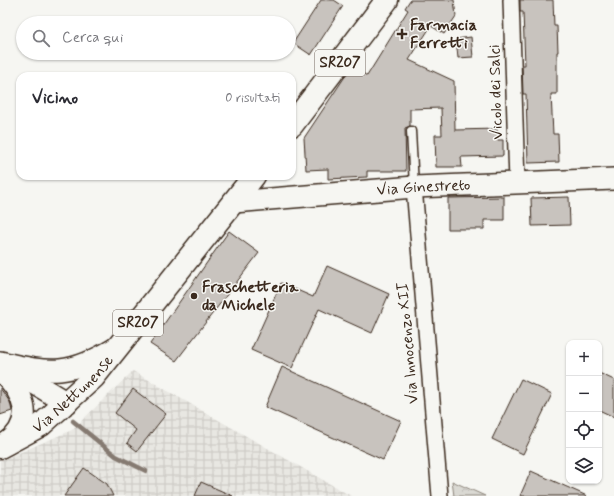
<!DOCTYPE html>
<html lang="it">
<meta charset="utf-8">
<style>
body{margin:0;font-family:Mynerve,sans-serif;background:#f2f2f3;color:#2b2b33}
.controls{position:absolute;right:12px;bottom:12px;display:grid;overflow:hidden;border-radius:8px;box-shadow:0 1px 3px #0004}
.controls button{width:36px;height:36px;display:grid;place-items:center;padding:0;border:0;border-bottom:1px solid #e1e1e2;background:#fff;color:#2b2b33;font:20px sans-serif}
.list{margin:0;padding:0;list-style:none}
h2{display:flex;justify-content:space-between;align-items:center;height:52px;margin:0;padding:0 16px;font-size:17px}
h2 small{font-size:13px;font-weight:400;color:#7c7c81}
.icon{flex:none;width:22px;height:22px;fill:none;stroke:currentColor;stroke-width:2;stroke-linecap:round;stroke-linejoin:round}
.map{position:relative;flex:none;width:614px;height:496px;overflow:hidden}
.search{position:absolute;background:#fff;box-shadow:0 1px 3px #0004;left:16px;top:16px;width:280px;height:44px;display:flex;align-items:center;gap:10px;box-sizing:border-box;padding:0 14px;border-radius:22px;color:#7c7c81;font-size:15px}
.panel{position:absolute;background:#fff;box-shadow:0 1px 3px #0004;left:16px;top:72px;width:280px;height:108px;border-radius:12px}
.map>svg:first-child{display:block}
.industrial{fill:url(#industrial-grid)}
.forest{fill:url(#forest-crowns);stroke:#8a8278}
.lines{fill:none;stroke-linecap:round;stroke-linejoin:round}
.stream{stroke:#857a71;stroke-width:4.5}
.building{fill:#c8c3be;stroke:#3b2a1e}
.lane-casing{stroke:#3b2a1e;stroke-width:11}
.street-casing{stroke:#3b2a1e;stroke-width:18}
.secondary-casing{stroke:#3b2a1e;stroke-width:24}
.primary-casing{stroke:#3b2a1e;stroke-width:25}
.lane{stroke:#f6f6f2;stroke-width:8}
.street{stroke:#f6f6f2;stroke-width:15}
.secondary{stroke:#f6f6f2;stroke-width:21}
.primary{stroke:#f6f6f2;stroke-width:22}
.poi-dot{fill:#3b2a1e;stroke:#f6f6f2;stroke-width:1.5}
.labels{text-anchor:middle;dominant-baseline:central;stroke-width:3;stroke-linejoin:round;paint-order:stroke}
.shield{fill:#f6f6f2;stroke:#73675e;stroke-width:1}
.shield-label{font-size:15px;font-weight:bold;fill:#3b2a1e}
.poi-label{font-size:16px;font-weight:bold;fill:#3b2a1e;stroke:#f6f6f2;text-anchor:start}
.street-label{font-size:16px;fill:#3b2a1e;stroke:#f6f6f2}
</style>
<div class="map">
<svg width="614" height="496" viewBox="0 0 614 496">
<defs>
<pattern id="industrial-grid" width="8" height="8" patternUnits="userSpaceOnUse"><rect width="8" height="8" fill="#e8e7e2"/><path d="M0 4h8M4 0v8" fill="none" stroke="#c8c6c1"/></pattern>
<pattern id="forest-crowns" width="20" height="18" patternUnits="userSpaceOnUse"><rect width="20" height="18" fill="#dad9d3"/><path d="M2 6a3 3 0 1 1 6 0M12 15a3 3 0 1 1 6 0" fill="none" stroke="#bcbab5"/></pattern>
</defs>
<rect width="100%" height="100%" fill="#f6f6f2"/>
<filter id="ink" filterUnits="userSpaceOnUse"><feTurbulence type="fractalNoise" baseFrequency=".025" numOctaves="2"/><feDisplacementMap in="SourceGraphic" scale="8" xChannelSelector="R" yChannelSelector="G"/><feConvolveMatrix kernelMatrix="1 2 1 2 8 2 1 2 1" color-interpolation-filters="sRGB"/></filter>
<g filter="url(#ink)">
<path class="industrial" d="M133,371L351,496H0V461L72,430Z"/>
<path class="forest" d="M452,481L485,496H454Z"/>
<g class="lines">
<path class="stream" d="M73,421L116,456L146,471"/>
</g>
<path class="building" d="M321,0H334L343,6L311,55L293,43Z
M410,0H454L456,16L444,34L431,26L409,60L454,81L455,130L497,129V140H503V156L461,157L462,167H436L435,135H442L441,108L410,109V126L405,128L406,171H367V177L328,179V169L306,170L304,138L352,66L367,76L408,10L405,8Z
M520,0H553L554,26H557L558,52H557V94H551L553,134H558L559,162L528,163L526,94H523L522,65H525L523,12H520Z
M471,37L473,57L458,58L456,39Z
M504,197V220H484V229H448V198Z
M569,197L570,225L532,226L531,198Z
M229,231L259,253L176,361L150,344Z
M327,266L389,294L372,333L319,309L292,368L251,350L281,283L313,297Z
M282,367L401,421L383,460L265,407Z
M599,373L614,380V417L599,410Z
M521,379L552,394L523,454L492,439Z
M0,388L10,402L12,411L0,415Z
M133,389L166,414L137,451L127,443L136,430L115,413Z
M84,468L107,484L113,496H64Z
M531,471L587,496H520Z
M201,482L233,496H195Z"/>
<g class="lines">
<defs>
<path id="lane" d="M411,131L414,186"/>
<path id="street" d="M511,0L517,182
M414,187L440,496"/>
<g id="secondary">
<path id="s1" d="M234,202L414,187L614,179"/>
<path d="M0,362C51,374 70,376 116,348"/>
<path d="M0,370C24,392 37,421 6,444"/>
<path d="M14,371L67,403"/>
</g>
<g id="primary">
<path d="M292,125L387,0"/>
<path id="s2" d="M0,447L41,425L94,377L254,176"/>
</g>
</defs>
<use href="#lane" class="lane-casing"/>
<use href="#street" class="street-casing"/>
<use href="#secondary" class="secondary-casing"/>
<use href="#primary" class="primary-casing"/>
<use href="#lane" class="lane"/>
<use href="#street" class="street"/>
<use href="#secondary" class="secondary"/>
<use href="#primary" class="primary"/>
</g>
</g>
<g class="poi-dot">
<path d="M400 28h4v4h4v4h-4v4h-4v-4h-4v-4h4z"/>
<circle cx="194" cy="296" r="4"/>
</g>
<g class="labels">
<g class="shield">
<rect x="315" y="50" width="50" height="26" rx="3"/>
<rect x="113" y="310" width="50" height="26" rx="3"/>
</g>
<g class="shield-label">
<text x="340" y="63">SR207</text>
<text x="138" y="323">SR207</text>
</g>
<g class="poi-label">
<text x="410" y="25">Farmacia<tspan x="410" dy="18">Ferretti</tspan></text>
<text x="202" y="287">Fraschetteria<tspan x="202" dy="18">da Michele</tspan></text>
</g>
<g class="street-label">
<text transform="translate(496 92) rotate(-92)">Vicolo dei Salci</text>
<text stroke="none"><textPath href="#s1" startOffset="190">Via Ginestreto</textPath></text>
<text transform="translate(408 343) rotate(-95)">Via Innocenzo XII</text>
<text stroke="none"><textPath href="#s2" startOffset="91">Via Nettunense</textPath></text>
</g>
</g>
</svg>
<div class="controls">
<button>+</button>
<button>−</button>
<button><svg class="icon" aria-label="locate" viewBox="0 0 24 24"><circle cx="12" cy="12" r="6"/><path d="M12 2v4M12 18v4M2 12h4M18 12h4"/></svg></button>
<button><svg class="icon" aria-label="layers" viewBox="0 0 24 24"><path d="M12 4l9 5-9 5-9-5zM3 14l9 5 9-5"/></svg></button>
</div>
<div class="search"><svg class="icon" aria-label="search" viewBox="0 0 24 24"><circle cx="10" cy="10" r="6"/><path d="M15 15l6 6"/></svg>Cerca qui</div>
<section class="panel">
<h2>Vicino<small>0 risultati</small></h2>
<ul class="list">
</ul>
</section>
</div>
